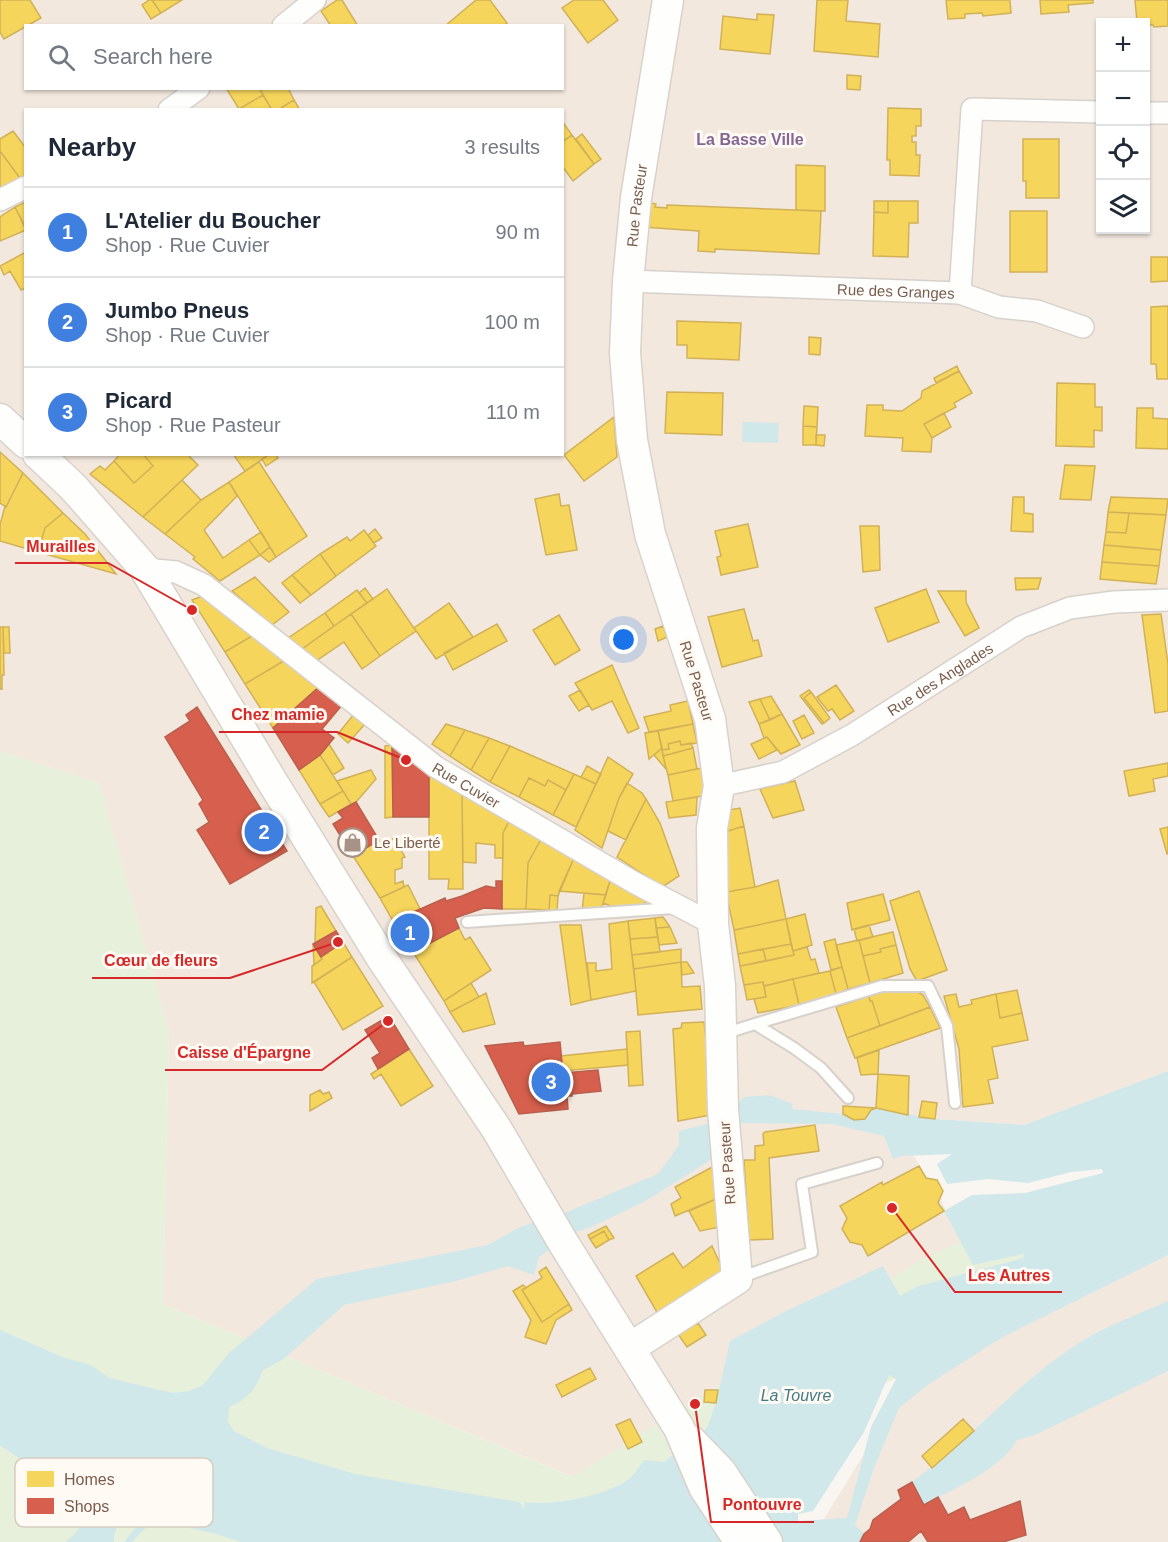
<!DOCTYPE html>
<meta charset="utf-8">
<style>
body{margin:0;font-family:Arial,sans-serif;background:#f2f2f3;color:#1f2937}
.controls{position:absolute;right:18px;top:18px;display:grid;overflow:hidden;border-radius:0px;box-shadow:0 2px 4px #0004}
.controls button{width:54px;height:54px;display:grid;place-items:center;padding:0;border:0;border-bottom:2px solid #e0e1e3;background:#fff;color:#1f2937;font:30px sans-serif}
.you{position:absolute;left:624px;top:640px;width:21px;height:21px;margin:-15px;border:4px solid #fff;border-radius:50%;background:#1a73e8;box-shadow:0 0 0 9px #1a73e833}
.badge{display:grid;place-items:center;width:39px;height:39px;border-radius:50%;background:#5c585b;color:#fff;font-size:20px;font-weight:700}
.pin{position:absolute;translate:-50% -50%;border:3px solid #fff;box-shadow:0 2px 6px #0006}
.list{margin:0;padding:0;list-style:none}
h2{display:flex;justify-content:space-between;align-items:center;height:78px;margin:0;padding:0 24px;font-size:26px}
h2 small{font-size:20px;font-weight:400;color:#747a83}
.list li{display:grid;grid-template-columns:39px 1fr auto;gap:18px;align-items:center;box-sizing:border-box;height:90px;padding:0 24px;border-top:2px solid #e0e1e3}
.list b{display:block;font-size:22px;white-space:nowrap}
.list p{margin:0;font-size:20px;white-space:nowrap;color:#747a83}
.list em{font-size:20px;font-style:normal;color:#747a83}
.icon{flex:none;width:33px;height:33px;fill:none;stroke:currentColor;stroke-width:2;stroke-linecap:round;stroke-linejoin:round}
.map{position:relative;flex:none;width:1168px;height:1542px;overflow:hidden}
.search{position:absolute;background:#fff;box-shadow:0 2px 4px #0004;left:24px;top:24px;width:540px;height:66px;display:flex;align-items:center;gap:15px;box-sizing:border-box;padding:0 21px;border-radius:0px;color:#747a83;font-size:22px}
.panel{position:absolute;background:#fff;box-shadow:0 2px 4px #0004;left:24px;top:108px;width:540px;height:348px;border-radius:0px}
.map>svg:first-child{display:block}
.residential{fill:#f2e8de;fill-rule:evenodd}
.green{fill:#e7f0db}
.water{fill:#d0e8ea;fill-rule:evenodd}
.homes{fill:#f6d55c;stroke:#d1b158;stroke-width:1.5}
.shops{fill:#d6604d;stroke:#ba5f4d;stroke-width:1.5}
.lines{fill:none;stroke-linecap:round;stroke-linejoin:round}
.lane-casing{stroke:#d7d1cb;stroke-width:14}
.street-casing{stroke:#d7d1cb;stroke-width:24}
.secondary-casing{stroke:#d9d2cb;stroke-width:33}
.lane{stroke:#fefefd;stroke-width:10}
.street{stroke:#fefefd;stroke-width:21}
.secondary{stroke:#fefefd;stroke-width:30}
.labels{text-anchor:middle;dominant-baseline:central;stroke-width:6;stroke-linejoin:round;paint-order:stroke}
.street-label{font-size:15px;fill:#7a5c4d;stroke:#fffaf3}
.poi-label{font-size:15px;fill:#7a5c4d;stroke:#fffaf3;text-anchor:start}
.neighbourhood-label{font-size:16px;font-weight:bold;fill:#846695;stroke:#fffaf3}
.water-label{font-size:16px;font-style:italic;fill:#437c86;stroke:#fffaf3}
.key{fill:#fffaf3;stroke:#d7cbc1;stroke-width:1.5}
.key-label{font-size:16px;fill:#7a5c4d}
.leader{fill:none;stroke:#d62828;stroke-width:2}
.callout-dot{fill:#d62828;stroke:#fffaf3;stroke-width:2}
.callout-label{font-size:16px;text-anchor:middle;font-weight:bold;fill:#d62828;stroke:#fffaf3;stroke-width:6;stroke-linejoin:round;paint-order:stroke}
</style>
<div class="map">
<svg width="1168" height="1542" viewBox="0 0 1168 1542">
<rect width="100%" height="100%" fill="#f9f5f0"/>
<path class="residential" d="M0,0H1168V1071L1024,1125L890,1116L964,1240L627,1462L573,1477L163,1304L169,1031L99,783L0,751ZM1100,22H1146V230H1100ZM26,26H562V88H26ZM26,110H562V454H26Z
M1168,1242V1542H810L916,1369Z"/>
<path class="green" d="M0,751L99,783L169,1031L163,1304L572,1477L919,1261L1168,1148L916,1369L539,1542H0Z"/>
<path class="water" d="M743,422L779,423L778,443L742,442Z
M1168,1071V1255L1001,1338L929,1384L899,1408L875,1465L855,1525L864,1534L860,1542H240L217,1534L153,1520L132,1542H124L147,1514L146,1507L135,1506C125,1512 112,1531 114,1542H67V1540C83,1530 81,1521 82,1503L96,1490V1483L91,1479C84,1484 79,1487 69,1485C56,1482 12,1454 0,1445V1330L65,1358L91,1365L109,1378L173,1393L189,1391L203,1385L228,1354L317,1279L488,1245L520,1227L562,1214L658,1174L679,1145V1131L711,1123L745,1097L769,1095L791,1103L793,1109L843,1114L854,1120L865,1119L871,1110L876,1108L935,1119L1024,1125ZM736,1123L832,1124L884,1136L893,1159L902,1156L952,1154L937,1164L947,1184L988,1179L1028,1183L1071,1172L1102,1169L1103,1173L1025,1193L972,1195L944,1211L973,1265L1023,1254L1024,1258L918,1286L900,1296L883,1266L786,1311L730,1341L716,1403L707,1428L664,1462L644,1460C640,1466 635,1474 629,1479C606,1496 554,1506 525,1502L524,1509L519,1502L355,1474L267,1448L234,1431L228,1422L229,1407C246,1400 257,1389 262,1371L285,1358L344,1305L456,1281L508,1266L534,1275L539,1257L572,1233L591,1227L644,1202L712,1159ZM889,1375L896,1379L871,1427L847,1518L798,1521V1514L813,1511L864,1432Z
M1168,1301V1371L1035,1435L1017,1440C1003,1468 951,1490 924,1505L912,1482C969,1441 1015,1385 1073,1347C1102,1327 1137,1315 1168,1301Z"/>
<path class="homes" d="M0,0H30L41,18L4,39L0,32Z
M149,0H152L161,13L151,19L142,5Z
M152,0H182L161,13Z
M337,0H342L358,26H331L321,11Z
M476,0H490L507,23L503,26H445Z
M574,0H603L618,20L588,43L562,8Z
M817,0H848L846,21L880,24L878,57L814,51Z
M946,0H1010L1011,13L983,16L982,13L965,14V18L948,19Z
M1040,0H1093V3L1068,5L1069,12L1041,14Z
M1135,0H1168V26L1154,27L1153,25H1146V22H1137Z
M757,14L774,15L770,54L720,49L723,16L757,20Z
M847,75L861,76L860,90L847,89Z
M226,88H259L263,95L239,109Z
M259,88H288L294,100L278,110H272Z
M263,95L272,110H238L239,109Z
M294,100L300,110H283L282,107Z
M888,108L921,109V126H916V136H912V142H916V155H920L919,176L890,175V160H887Z
M562,121L572,135L562,142Z
M13,131L26,148V179L22,181L0,151V139Z
M582,134L601,159L594,164L576,139Z
M572,135L594,164L573,181L562,166V142Z
M1023,139H1059V198H1026V181H1023Z
M0,151L22,181L0,193Z
M796,165L825,166V211L796,210Z
M874,201H888V213L874,212Z
M888,201H918V223H909L908,257L873,256L874,212L888,213Z
M26,202V228L15,207Z
M647,202L656,204L655,207L667,208V205L821,211L819,254L715,249V252L698,251L699,231L643,227Z
M15,207L26,230L0,241V217Z
M1010,211H1047V272H1010Z
M26,252V288L21,290L10,271L4,275L0,266Z
M1151,257H1168V281L1151,282Z
M1168,306V379H1157L1156,364H1151V307Z
M677,321L741,323L739,360L687,358V345H677Z
M809,337L821,338L820,355L809,354Z
M957,366L959,371L936,383L934,378Z
M959,371L972,393L954,403L956,407L924,424L932,438L931,452L902,451L903,438L865,436L867,405H883V410L902,411L921,398L922,391Z
M1057,383L1095,384V407H1102V431L1094,430V447L1056,446Z
M667,392L723,393L722,435L665,433Z
M804,406L818,407L817,427L803,426Z
M1137,408H1153V418L1168,419V449L1136,448Z
M944,413L951,427L932,438L924,424Z
M614,417L617,457L584,481L564,455Z
M803,426L817,427L816,445H803Z
M816,435H825L824,446L816,445Z
M0,452L23,473L6,507L0,503Z
M120,454H143L153,466L134,483L114,461Z
M143,454H187L198,465L143,517L90,474L100,466L105,470L114,461L134,483L153,466Z
M233,454H270L245,471Z
M270,454H275L278,458L266,466L262,459Z
M259,462L307,536L276,557L229,482Z
M1065,465L1095,466L1091,500L1060,499Z
M23,473L63,513L45,528L38,552L0,541V525L5,506L6,507Z
M182,480L201,500L165,534L143,517Z
M229,482L237,496L204,530L223,558L249,540L260,555L220,581L193,559L195,557L165,534L201,500Z
M559,494L561,506L569,505L577,550L546,555L535,499Z
M1013,497H1024V513L1033,514V532L1011,531Z
M1111,497L1168,499L1166,515L1108,512Z
M1108,512L1129,513L1126,533L1106,532Z
M63,513L85,534L116,574L38,552L45,528Z
M1129,513L1166,515L1161,550L1104,545L1106,532L1126,533Z
M748,524L758,567L721,575L717,557L721,556L715,531Z
M860,526H879L880,570L863,572Z
M375,529L382,538L374,543L368,535Z
M364,530L376,546L336,576L320,554L347,537L350,541Z
M261,532L270,547L260,555L249,540Z
M1104,545L1161,550L1159,566L1102,562Z
M270,547L276,557L269,562L260,555Z
M320,554L336,576L311,595L292,575Z
M1102,562L1159,566L1156,584L1100,579Z
M292,575L311,595L300,603L282,583Z
M255,577L289,612L272,625L232,591Z
M1015,578H1041L1038,589L1016,590Z
M365,588L373,599L367,603L359,593Z
M387,589L416,631L380,656L351,614Z
M926,589L939,622L888,642L875,608Z
M357,590L367,603L334,626L325,613Z
M938,591H966V602L979,628L965,636Z
M208,594L257,633L225,652L192,600Z
M449,603L473,637L436,659L414,628Z
M744,609L753,641L758,640L762,656L722,667L708,617Z
M325,613L334,626L302,649L288,638Z
M351,614L380,656L362,669L344,642L316,661L302,649Z
M1161,614L1168,664V711L1155,713L1142,615Z
M559,615L580,650L555,665L533,630Z
M497,624L507,641L453,670L444,653Z
M663,626L667,637L658,641L655,629Z
M0,627H3L4,675H2V689H0Z
M3,627H9L10,653H4Z
M257,633L287,659L245,684L225,652Z
M287,659L320,686L273,728L245,684Z
M612,665L639,728L628,733L612,701L592,710L575,683Z
M836,685L854,711L840,720L832,709L828,711L817,697Z
M580,690L589,705L579,711L569,696Z
M809,690L811,692L804,698L824,723L822,724L800,696Z
M811,692L830,718L824,723L804,698Z
M771,696L782,714L770,720L760,699Z
M760,699L770,720L759,724L749,702Z
M688,701L693,724L649,732L644,717L671,711L670,705Z
M354,714L365,724L348,743L338,734Z
M782,714L800,745L781,754L767,737L764,738L759,724Z
M804,715L814,733L802,739L793,721Z
M446,724L465,730L450,756L432,744Z
M693,724L697,743L681,745L680,741L668,744L669,749L662,750L658,731Z
M465,730L489,738L471,770L450,756Z
M658,731L662,748L649,759L645,733Z
M767,737L777,750L759,759L751,744Z
M489,738L510,746L490,782L471,770Z
M680,741L681,745L691,743L693,748L663,756L662,750L669,749L668,744Z
M329,744L344,768L333,775L320,755Z
M392,745L393,817L385,818V746Z
M510,746L574,774L566,790L548,780L545,786L529,778L519,797L490,782Z
M662,748V750L666,769L654,755Z
M693,748L697,769L668,775L663,756Z
M320,755L343,791L320,804L299,770Z
M608,757L633,774L619,798L602,848L575,830Z
M1168,763V776L1153,779L1155,791L1129,796L1124,771Z
M587,766L601,774L596,784L581,777Z
M702,768L708,795L673,801L668,775Z
M371,770L376,779L356,802L351,804L337,781Z
M429,771L462,793L463,889H448L449,879H429Z
M574,774L596,784L576,827L553,815Z
M529,778L545,786L548,780L566,790L553,815L519,797Z
M795,781L804,810L773,818L760,789Z
M627,783L642,793L646,799L626,840L608,831L619,798Z
M343,791L351,804L329,817L320,804Z
M462,793L509,821L503,833V858H495V845L476,843V863L463,862Z
M697,797L696,815L669,818L666,802Z
M646,799L660,823L679,876L662,887L617,857Z
M740,808L744,826L725,832L723,811Z
M509,821L541,839L528,863L526,909H502L503,833Z
M744,826L755,887L726,892L725,832Z
M1168,827V854H1167L1160,829Z
M394,838L405,857L402,858V868L395,870V884L403,881L404,887L380,898L353,856L379,840L382,845Z
M541,839L574,858L558,896L550,895L549,910L526,909L528,863Z
M574,858L611,877L606,895L559,891Z
M611,877L629,888L646,901L643,908L624,911L603,903Z
M778,880L786,919L734,930L726,892L755,887Z
M408,885L420,909L393,921L380,898Z
M919,891L947,970L917,981L910,969L890,901Z
M584,893L606,895L600,912H582Z
M883,894L890,920L852,930L847,903Z
M550,895L558,896L557,911L549,910Z
M321,906L336,931L315,943L316,908Z
M805,914L812,945L793,951L786,919Z
M663,917L670,927L656,928L655,918Z
M655,918L658,937L630,939L628,921Z
M786,919L791,944L738,954L734,930Z
M628,921L636,991L591,1000L587,963H596V971L612,969L609,924Z
M560,925H581L591,1000L571,1005Z
M869,925L873,937L857,941L854,929Z
M670,927L677,943L659,945L656,928Z
M459,928L465,940L470,937L491,970L444,1001L413,952Z
M893,932L896,945L880,949L881,952L863,956L859,940Z
M658,937L660,952L632,955L630,939Z
M835,939L842,967L831,970L824,942Z
M859,940L870,983L848,989L836,945Z
M343,942L352,957L312,983V966L322,959L321,957Z
M313,944L322,959L314,965Z
M791,944L794,955L766,961L763,949Z
M896,945L903,973L870,983L863,956L881,952L880,949Z
M807,947L811,960L815,959L819,973L764,986L763,982L744,985L740,966L794,955L793,951Z
M681,949V962L634,969L632,955Z
M763,949L766,961L740,966L738,954Z
M352,957L383,1006L343,1030L314,982Z
M681,962H687L694,973L682,975Z
M681,962L682,987L700,986L702,1009L638,1015L634,969Z
M842,967L848,989L836,994L830,971Z
M830,971L836,994L799,1005L793,979Z
M793,979L799,1005L758,1013L754,999L766,997L764,986Z
M763,982L766,997L747,1000L744,985Z
M471,983L479,997L450,1012L444,1001Z
M890,990L916,991L923,995L930,1007L880,1026L872,1001H870L869,996Z
M1017,990L1022,1013L1000,1018L996,994Z
M486,993L495,1024L463,1032L450,1012Z
M956,994L959,1007L972,1004L971,1000L996,994L1000,1018L1022,1013L1028,1040L992,1047L998,1078L988,1080L993,1103L963,1107L959,1049L944,996Z
M869,996L870,1001H872L880,1026L847,1038L836,1007Z
M930,1007L940,1028L855,1058L847,1038Z
M704,1022L710,1075L711,1115L678,1121L673,1029L681,1028L682,1023Z
M640,1031L643,1085L629,1086L626,1032Z
M409,1049L433,1086L401,1106L381,1074L374,1079L371,1074Z
M627,1049L628,1065L563,1071L561,1056Z
M879,1050L878,1074L861,1075L857,1058Z
M878,1074L909,1076L908,1115L876,1108Z
M320,1090L323,1094L329,1092L332,1098L310,1111V1095Z
M922,1101L937,1103L935,1119L919,1117Z
M843,1106L876,1108L871,1110L865,1119L854,1120L843,1114Z
M815,1125L819,1151L769,1158L773,1239L749,1240L744,1160H755V1146L764,1145L763,1134L765,1132Z
M714,1166L716,1199L675,1216L671,1204L681,1198L675,1187Z
M919,1166L926,1178L937,1180L943,1191L938,1203L944,1211L868,1256L862,1245L850,1242L842,1229L847,1218L840,1206L882,1182L883,1185Z
M716,1199L720,1227L700,1231L689,1211Z
M606,1226L614,1238L609,1240L604,1231L590,1239L588,1235Z
M604,1231L609,1240L596,1248L590,1239Z
M712,1246L724,1272L658,1314L636,1276L673,1253L683,1268Z
M546,1267L569,1304L542,1322L522,1290L542,1278L539,1272Z
M523,1285L526,1288L522,1290L542,1322L569,1304L572,1310L556,1320L546,1344L525,1337L531,1320L513,1291Z
M698,1323L706,1335L687,1347L678,1334Z
M590,1368L596,1379L562,1397L556,1385Z
M705,1390H718L716,1403L704,1402Z
M630,1419L642,1442L628,1449L616,1425Z
M963,1419L974,1431L932,1468L922,1456Z"/>
<path class="shops" d="M320,686L342,705L322,729L334,738L320,755L299,770L273,728Z
M197,707L287,851L230,884L197,830L209,822L199,804L203,800L165,737L190,721L186,715Z
M392,745L429,771V817H393Z
M356,802L379,840L353,856L333,824L343,818L338,812Z
M496,881H502V909L484,908L455,918L459,928L413,952L393,921L445,898L446,901L462,896L486,886L496,888Z
M336,931L343,942L321,957L313,944Z
M389,1016L409,1049L378,1069L372,1058L380,1053L365,1030Z
M523,1042L524,1046L560,1042L563,1073L598,1070L601,1091L572,1094V1096H567L568,1109L519,1114L485,1046Z
M912,1482L924,1505L938,1497L948,1515L964,1507L970,1520L1020,1501L1026,1535L1003,1542H928L921,1531L908,1542H860L864,1534L870,1529L873,1520L901,1499L898,1490Z"/>
<g class="lines">
<defs>
<path id="lane" d="M467,922L674,908
M755,1024L882,986H928L947,1026L955,1103
M723,1034L755,1024L794,1048L821,1068L848,1098
M739,1278L812,1252L802,1184L877,1163"/>
<g id="street">
<path d="M283,26L315,0"/>
<path d="M169,110L199,88"/>
<path d="M1146,113H1168"/>
<path d="M0,200L26,187"/>
<path id="s1" d="M628,281L960,293L999,307L1037,311L1083,327"/>
<path d="M960,293L972,109L1100,112"/>
<path id="s2" d="M145,569L176,572L204,585L436,767L635,883L713,924"/>
<path id="s3" d="M719,786L783,772L852,735L1021,627L1070,608L1114,602L1168,600"/>
</g>
<g id="secondary">
<path d="M0,419L26,443"/>
<path d="M38,454L73,487L145,569L273,783L383,960L496,1128L564,1244L679,1428L704,1487L740,1542"/>
<path id="s4" d="M630,1348L737,1279L723,1109L720,986L713,924L712,828L719,786L710,719L650,534L632,440L625,353L628,281L636,198L668,0"/>
<path d="M691,1441L721,1472L767,1542"/>
</g>
</defs>
<use href="#lane" class="lane-casing"/>
<use href="#street" class="street-casing"/>
<use href="#secondary" class="secondary-casing"/>
<use href="#lane" class="lane"/>
<use href="#street" class="street"/>
<use href="#secondary" class="secondary"/>
</g>
<defs>
<symbol id="shop-ring" viewBox="-11 -11 22 22"><circle r="9.5" fill="#fffaf3" stroke="#a69286" stroke-width="1.5"/><path d="M-5-2.5h2.3a2.7 3.5 0 0 1 5.4 0H5L5.5 6h-11ZM-1.5-2.5h3a1.5 2.3 0 0 0-3 0Z" fill="#a69286"/></symbol>
</defs>
<g fill-rule="evenodd">
<use href="#shop-ring" x="336" y="826" width="33" height="33"/>
</g>
<g class="labels">
<g class="street-label">
<text stroke="none"><textPath href="#s4" startOffset="1215">Rue Pasteur</textPath></text>
<text stroke="none"><textPath href="#s1" startOffset="268">Rue des Granges</textPath></text>
<text stroke="none"><textPath href="#s3" startOffset="248">Rue des Anglades</textPath></text>
<text transform="translate(697 681) rotate(73)">Rue Pasteur</text>
<text stroke="none"><textPath href="#s2" startOffset="392">Rue Cuvier</textPath></text>
<text transform="translate(727 1163) rotate(-94)">Rue Pasteur</text>
</g>
<g class="poi-label">
<text x="374" y="842">Le Liberté</text>
</g>
<g class="neighbourhood-label">
<text x="750" y="139">La Basse Ville</text>
</g>
<g class="water-label">
<text x="796" y="1395">La Touvre</text>
</g>
</g>
<rect x="15" y="1458" width="198" height="69" rx="9" class="key"/>
<rect x="27" y="1471" width="27" height="16" fill="#f6d55c"/>
<rect x="27" y="1498" width="27" height="16" fill="#d6604d"/>
<g class="key-label">
<text x="64" y="1485">Homes</text>
<text x="64" y="1512">Shops</text>
</g>
<path class="leader" d="M192 610L108 563H15M406 760L337 732H219M338 942L230 978H92M388 1021L322 1070H165M892 1208L955 1292H1062M695 1404L711 1522H814"/>
<g class="callout-dot">
<circle cx="192" cy="610" r="6"/>
<circle cx="406" cy="760" r="6"/>
<circle cx="338" cy="942" r="6"/>
<circle cx="388" cy="1021" r="6"/>
<circle cx="892" cy="1208" r="6"/>
<circle cx="695" cy="1404" r="6"/>
</g>
<g class="callout-label">
<text x="61" y="552">Murailles</text>
<text x="278" y="720">Chez mamie</text>
<text x="161" y="966">Cœur de fleurs</text>
<text x="244" y="1058">Caisse d'Épargne</text>
<text x="1009" y="1281">Les Autres</text>
<text x="762" y="1510">Pontouvre</text>
</g>
</svg>
<div class="controls">
<button>+</button>
<button>−</button>
<button><svg class="icon" aria-label="locate" viewBox="0 0 24 24"><circle cx="12" cy="12" r="6"/><path d="M12 2v4M12 18v4M2 12h4M18 12h4"/></svg></button>
<button><svg class="icon" aria-label="layers" viewBox="0 0 24 24"><path d="M12 4l9 5-9 5-9-5zM3 14l9 5 9-5"/></svg></button>
</div>
<div class="you"></div>
<div class="pin badge" style="left:410px;top:933px;background:#3f7fe0">1</div>
<div class="pin badge" style="left:264px;top:832px;background:#3f7fe0">2</div>
<div class="pin badge" style="left:551px;top:1082px;background:#3f7fe0">3</div>
<div class="search"><svg class="icon" aria-label="search" viewBox="0 0 24 24"><circle cx="10" cy="10" r="6"/><path d="M15 15l6 6"/></svg>Search here</div>
<section class="panel">
<h2>Nearby<small>3 results</small></h2>
<ul class="list">
<li><span class="badge" style="background:#3f7fe0">1</span><div><b>L'Atelier du Boucher</b><p>Shop · Rue Cuvier</p></div><em>90 m</em></li>
<li><span class="badge" style="background:#3f7fe0">2</span><div><b>Jumbo Pneus</b><p>Shop · Rue Cuvier</p></div><em>100 m</em></li>
<li><span class="badge" style="background:#3f7fe0">3</span><div><b>Picard</b><p>Shop · Rue Pasteur</p></div><em>110 m</em></li>
</ul>
</section>
</div>
